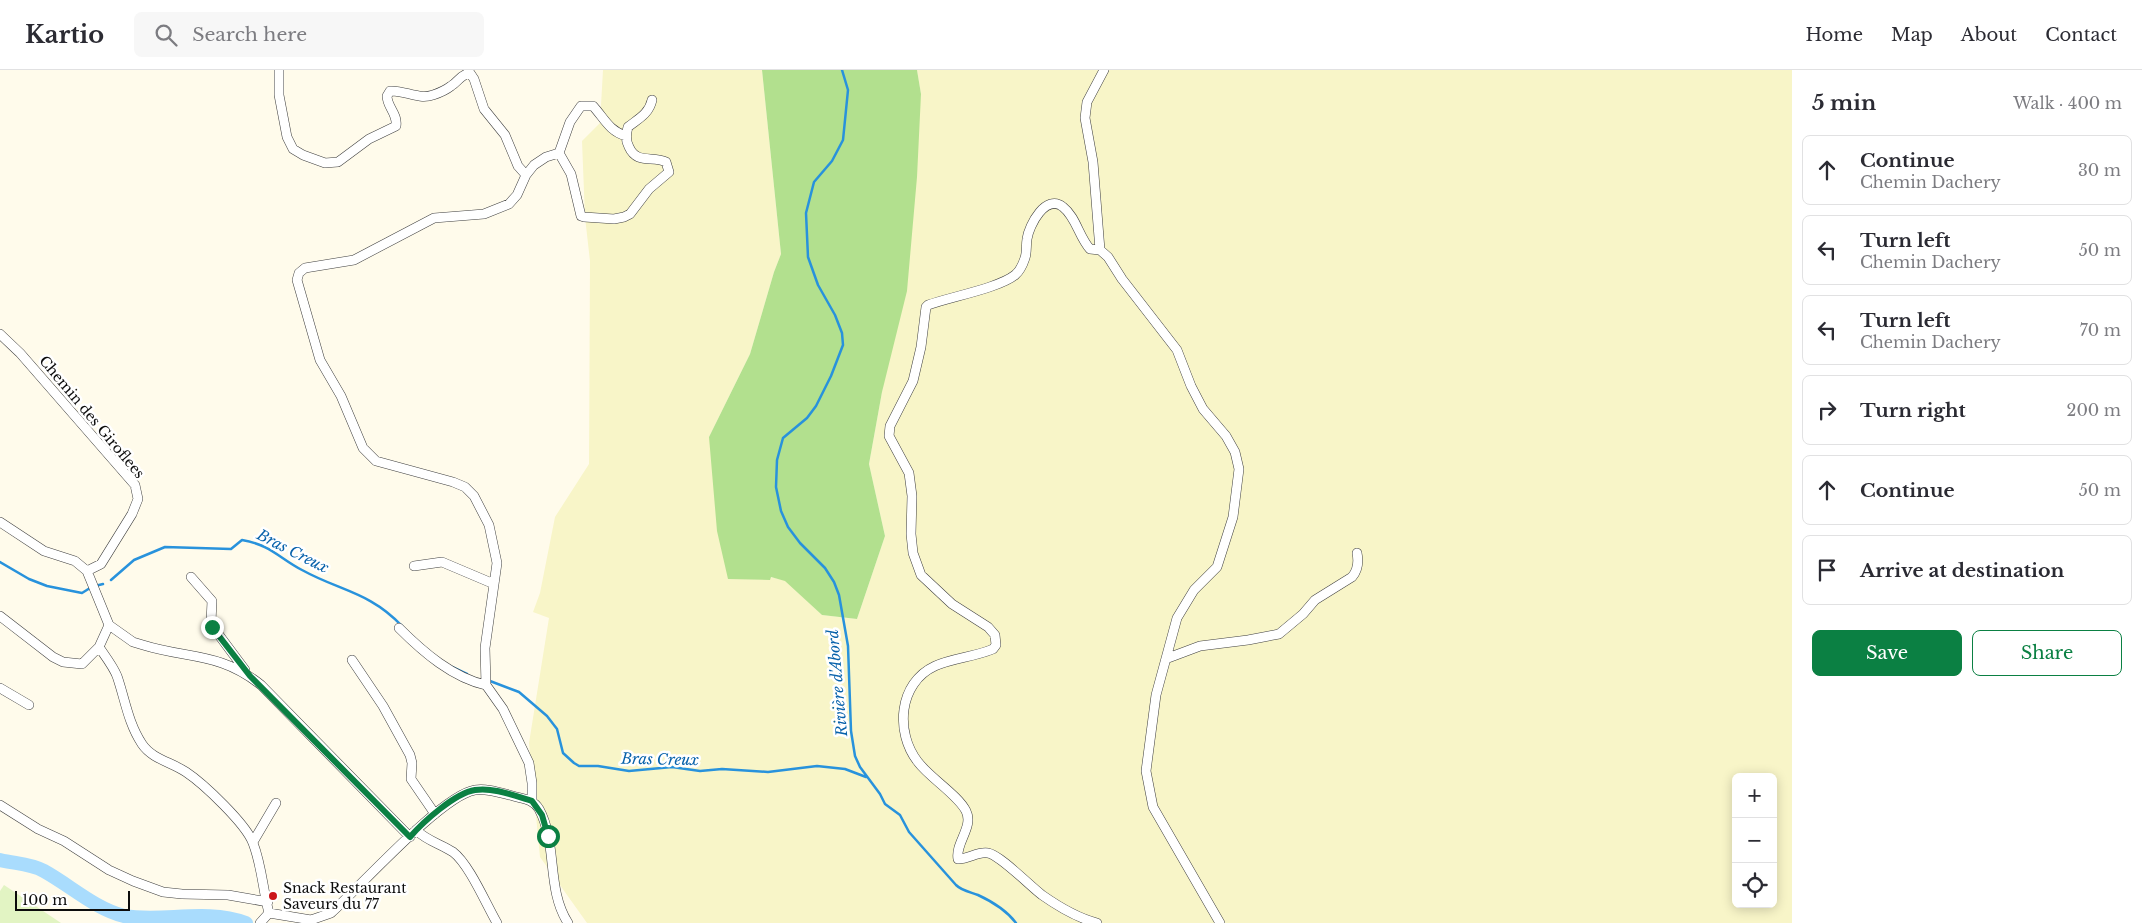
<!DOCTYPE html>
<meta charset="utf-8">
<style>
body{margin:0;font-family:"Libre Baskerville",serif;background:#f7f7f7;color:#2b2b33}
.controls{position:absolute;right:15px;bottom:15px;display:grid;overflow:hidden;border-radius:8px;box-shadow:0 2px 12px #0003}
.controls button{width:45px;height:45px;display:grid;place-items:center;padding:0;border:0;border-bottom:1px solid #e1e1e2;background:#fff;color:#2b2b33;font:25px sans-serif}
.scale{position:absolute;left:15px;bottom:12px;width:115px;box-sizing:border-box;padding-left:5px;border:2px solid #0c0c0c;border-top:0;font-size:14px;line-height:18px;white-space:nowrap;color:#0c0c0c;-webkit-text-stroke:4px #fff;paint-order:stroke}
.stop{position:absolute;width:15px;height:15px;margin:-11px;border:4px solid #0b8043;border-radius:50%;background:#fff}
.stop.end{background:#0b8043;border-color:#fff;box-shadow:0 1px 5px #0008}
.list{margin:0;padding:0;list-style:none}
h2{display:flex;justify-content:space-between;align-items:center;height:65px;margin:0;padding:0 20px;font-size:21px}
h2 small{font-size:16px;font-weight:400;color:#7c7c81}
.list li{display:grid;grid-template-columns:32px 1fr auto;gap:15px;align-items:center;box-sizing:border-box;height:70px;margin:0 10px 10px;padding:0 10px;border:1px solid #e1e1e2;border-radius:8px}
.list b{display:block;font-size:19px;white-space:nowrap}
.list p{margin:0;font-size:16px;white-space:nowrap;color:#7c7c81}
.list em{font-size:16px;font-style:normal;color:#7c7c81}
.actions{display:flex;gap:10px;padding:15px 20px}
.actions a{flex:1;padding:11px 0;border:1px solid #0b8043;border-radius:8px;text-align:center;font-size:18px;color:#0b8043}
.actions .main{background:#0b8043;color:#fff}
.icon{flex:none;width:28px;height:28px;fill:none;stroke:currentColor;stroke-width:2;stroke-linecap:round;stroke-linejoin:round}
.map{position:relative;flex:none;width:1792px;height:853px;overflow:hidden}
header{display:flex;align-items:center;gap:30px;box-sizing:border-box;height:70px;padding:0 25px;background:#fff;border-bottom:1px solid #e1e1e2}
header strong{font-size:24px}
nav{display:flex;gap:28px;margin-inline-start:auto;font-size:18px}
.search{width:350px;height:45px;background:#f7f7f7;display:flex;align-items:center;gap:12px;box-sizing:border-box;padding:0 18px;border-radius:8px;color:#7c7c81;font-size:19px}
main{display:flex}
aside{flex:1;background:#fff}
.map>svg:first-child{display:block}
.farmland{fill:#f8f5c8;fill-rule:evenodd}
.forest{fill:#b2e08e}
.pitch{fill:#e2f4c3}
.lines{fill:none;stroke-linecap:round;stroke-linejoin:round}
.stream{stroke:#2892dc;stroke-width:2.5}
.river{stroke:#a9dcfd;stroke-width:14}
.minor-casing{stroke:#3f3f3f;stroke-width:10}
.minor{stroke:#fff;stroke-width:9}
.route{stroke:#0b8043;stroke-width:6}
.poi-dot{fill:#cb151b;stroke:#fff;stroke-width:2}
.labels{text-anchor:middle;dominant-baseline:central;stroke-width:5;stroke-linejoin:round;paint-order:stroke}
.street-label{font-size:14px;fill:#0c0c0c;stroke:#fff}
.poi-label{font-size:14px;fill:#0c0c0c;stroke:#fff;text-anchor:start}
.water-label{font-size:15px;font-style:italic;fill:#0862ab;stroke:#fff}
</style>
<header>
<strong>Kartio</strong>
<div class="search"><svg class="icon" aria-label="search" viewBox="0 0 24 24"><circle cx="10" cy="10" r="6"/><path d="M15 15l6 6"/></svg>Search here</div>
<nav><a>Home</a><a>Map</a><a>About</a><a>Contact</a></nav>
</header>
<main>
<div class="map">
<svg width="1792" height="853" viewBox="0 0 1792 853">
<rect width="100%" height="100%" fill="#fffbeb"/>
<path class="farmland" d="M603,0H762L781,184L774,202L750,284L709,367L770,507L785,510L822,545L857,549L885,466L869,394L882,322L921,24L917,0H1792V853H587L540,787L529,673L549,548L533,542L540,523L555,447L589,394L590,191L585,147L582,71L600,53ZM1736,707H1773V834H1736Z"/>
<path class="forest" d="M762,0H917L921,24L917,107L907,221L882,322L869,394L885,466L857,549L822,545L785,511L771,507L770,510L728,509L717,461L709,367L750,284L774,202L781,184Z"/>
<path class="pitch" d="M4,815L61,853H0V821Z"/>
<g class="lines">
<path class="stream" d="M842,0L848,20L843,70L832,91L814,112L806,143L808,187L818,215L835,245L842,263L843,275L831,306L816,336L807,348L783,368L777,390L776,417L781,441L788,457L800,473L825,498L834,512L839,525L848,576L851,661L855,686L860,697L880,724L885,734L900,745L909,762L956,815C962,821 970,822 978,825C991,831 1007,841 1016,853
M0,492L29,509L47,516L82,523L90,518
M111,510L134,490L165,477L231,479L242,470C271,475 279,488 302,500C340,521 370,522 402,556
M95,516L103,514
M452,597L467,604
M490,611L519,622L547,646L557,659L563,683L574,693L579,696H598L629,701L672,697L700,701L722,699L768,702L817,696L845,699L866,707"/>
<path class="river" d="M0,790C16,794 29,793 44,801C71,816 94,838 124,846C163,853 204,838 246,853"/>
<defs>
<path id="minor" d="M279,0V25L287,67L293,79L303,85L325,93L338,92L369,69L396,56C398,44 387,37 387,26L390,21C405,20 418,30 433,25C439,23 446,20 451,16C458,12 461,4 470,3L474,9L484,39L505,65L518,96L526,105
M1104,0L1087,32L1085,48L1093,92L1100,180L1108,187L1122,209L1177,280L1191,316L1203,339L1226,366L1235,382L1239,399L1233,447L1217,497L1194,520L1177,548L1156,625L1146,701L1153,737L1220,853
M559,83L571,104L581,146L584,147L614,149L624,147L630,144L649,119L669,102L666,92C653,85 637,95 629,77C625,70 626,64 628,57C638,49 649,44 652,30
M559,83L570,52L581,36H593C604,48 609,61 626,66
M0,264L20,283L135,415L138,429L132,444L101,494L87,501
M0,452L44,481L75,491L87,501L109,555
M414,496L442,492L494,514
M191,507L212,531L211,552L213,557L245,600
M0,546L53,587L63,592L82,594L99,577
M109,555L133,572L143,575C188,589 220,582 261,615L410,767
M109,555L99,577C105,586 113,596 117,606C125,629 128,653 142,674C152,689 171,692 186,702C204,714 246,754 253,773C262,796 263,821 269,843
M399,558C423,582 453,608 486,615
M1168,588L1200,576L1248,570L1279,564L1303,544L1315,530L1352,507C1358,500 1359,493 1357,483
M352,590L383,636L410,685L412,693L411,709L435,744
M0,618L29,635
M532,731V713L529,693L503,639L486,615L485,578L497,493L489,455L474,426L465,417L453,412L376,391L363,378L341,326L320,290L297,210L299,203L305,198L354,190L434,148L484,144L509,134L517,125L526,105L534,95L546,87L559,83
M0,735L38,759L64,771L109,800L133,811L163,822L182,824L228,825L268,832
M416,760C427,771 441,774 453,782C469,794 486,834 497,853
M253,772L276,733
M269,843L311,850L331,843C360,817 442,725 475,720C487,718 501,723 513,726C523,729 533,729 539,739C558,774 546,819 568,853
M260,853L269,843
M1097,853C1078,848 1059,837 1042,825C1030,816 1000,785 988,783C978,781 969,789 958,789C955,773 974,757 966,741C958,725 930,708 918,692C895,663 898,613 935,596C953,588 974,587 993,579L996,575L995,565L988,557L952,534L921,505L913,483L911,464L912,426L909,403L889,366L890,356L913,311L921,277L926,237L928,235C950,227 999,218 1015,205C1020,201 1023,194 1025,188C1027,182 1026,175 1027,169C1029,155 1046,123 1063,137C1076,147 1079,167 1090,179L1100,180"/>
</defs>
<use href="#minor" class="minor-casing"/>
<use href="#minor" class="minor"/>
</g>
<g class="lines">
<path class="route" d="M212,557L250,606L410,767C423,752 455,723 475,720C493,717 515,726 532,731L542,745L548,766"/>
</g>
<circle class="poi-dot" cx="273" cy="826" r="5"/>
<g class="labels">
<g class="street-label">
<text transform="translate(92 347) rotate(50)">Chemin des Giroflees</text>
</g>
<g class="poi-label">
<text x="283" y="818">Snack Restaurant<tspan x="283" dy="16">Saveurs du 77</tspan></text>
</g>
<g class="water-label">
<text transform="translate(293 481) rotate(27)">Bras Creux</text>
<text transform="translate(837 613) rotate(-95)">Rivière d'Abord</text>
<text transform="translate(660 689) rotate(1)">Bras Creux</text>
</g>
</g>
</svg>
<div class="controls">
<button>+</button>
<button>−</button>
<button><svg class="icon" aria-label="locate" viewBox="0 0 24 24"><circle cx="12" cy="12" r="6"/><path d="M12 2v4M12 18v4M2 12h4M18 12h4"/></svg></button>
</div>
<div class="scale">100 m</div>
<div class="stop" style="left:548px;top:766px"></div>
<div class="stop end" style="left:212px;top:557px"></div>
</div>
<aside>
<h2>5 min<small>Walk · 400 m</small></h2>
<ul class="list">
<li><svg class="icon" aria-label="ahead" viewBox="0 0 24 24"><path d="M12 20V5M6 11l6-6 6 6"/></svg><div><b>Continue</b><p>Chemin Dachery</p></div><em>30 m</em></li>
<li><svg class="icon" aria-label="left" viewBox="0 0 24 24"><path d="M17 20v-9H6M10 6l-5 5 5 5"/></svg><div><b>Turn left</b><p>Chemin Dachery</p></div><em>50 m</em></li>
<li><svg class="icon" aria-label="left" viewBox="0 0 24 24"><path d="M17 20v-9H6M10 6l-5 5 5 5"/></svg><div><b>Turn left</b><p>Chemin Dachery</p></div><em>70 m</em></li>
<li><svg class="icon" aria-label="right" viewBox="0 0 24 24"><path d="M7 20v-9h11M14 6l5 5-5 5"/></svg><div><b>Turn right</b></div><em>200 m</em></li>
<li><svg class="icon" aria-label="ahead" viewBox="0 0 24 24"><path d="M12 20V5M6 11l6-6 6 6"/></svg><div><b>Continue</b></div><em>50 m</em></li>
<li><svg class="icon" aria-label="arrive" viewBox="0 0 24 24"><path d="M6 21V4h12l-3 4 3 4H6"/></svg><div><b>Arrive at destination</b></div></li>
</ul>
<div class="actions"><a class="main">Save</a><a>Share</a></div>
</aside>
</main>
